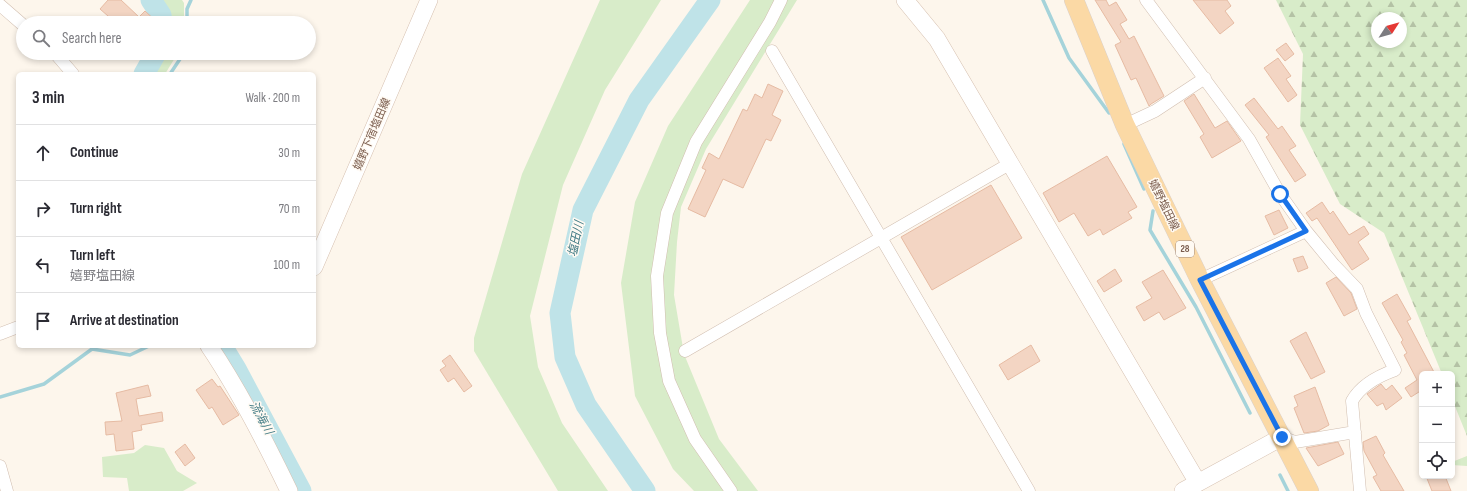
<!DOCTYPE html>
<meta charset="utf-8">
<style>
body{margin:0;font-family:"Sofia Sans Condensed","Noto Sans JP",sans-serif;background:#f7f7f7;color:#2b2b33}
.controls{position:absolute;right:12px;bottom:12px;display:grid;overflow:hidden;border-radius:6px;box-shadow:0 2px 6px #0003}
.controls button{width:36px;height:36px;display:grid;place-items:center;padding:0;border:0;border-bottom:1px solid #e1e1e2;background:#fff;color:#2b2b33;font:20px sans-serif}
.compass{position:absolute;left:1371px;top:12px;width:36px;height:36px;border-radius:50%;background:#fff;box-shadow:0 2px 6px #0003;rotate:54deg}
.stop{position:absolute;width:12px;height:12px;margin:-9px;border:3px solid #1a73e8;border-radius:50%;background:#fff}
.stop.end{background:#1a73e8;border-color:#fff;box-shadow:0 1px 4px #0008}
.list{margin:0;padding:0;list-style:none}
h2{display:flex;justify-content:space-between;align-items:center;height:52px;margin:0;padding:0 16px;font-size:17px}
h2 small{font-size:13px;font-weight:400;color:#7c7c81}
.list li{display:grid;grid-template-columns:26px 1fr auto;gap:12px;align-items:center;box-sizing:border-box;height:56px;padding:0 16px;border-top:1px solid #e1e1e2}
.list b{display:block;font-size:15px;white-space:nowrap}
.list p{margin:0;font-size:13px;white-space:nowrap;color:#7c7c81}
.list em{font-size:13px;font-style:normal;color:#7c7c81}
.icon{flex:none;width:22px;height:22px;fill:none;stroke:currentColor;stroke-width:2;stroke-linecap:round;stroke-linejoin:round}
.map{position:relative;flex:none;width:1467px;height:491px;overflow:hidden}
.search{position:absolute;background:#fff;box-shadow:0 2px 6px #0003;left:16px;top:16px;width:300px;height:44px;display:flex;align-items:center;gap:10px;box-sizing:border-box;padding:0 14px;border-radius:22px;color:#7c7c81;font-size:15px}
.panel{position:absolute;background:#fff;box-shadow:0 2px 6px #0003;left:16px;top:72px;width:300px;height:276px;border-radius:6px}
.map>svg:first-child{display:block}
.grass{fill:#d8ecc9}
.forest{fill:url(#forest-firs);fill-rule:evenodd}
.lines{fill:none;stroke-linecap:round;stroke-linejoin:round}
.stream{stroke:#a5d3da;stroke-width:3.5}
.river{stroke:#bfe3e8;stroke-width:21}
.building{fill:#f3d5c3;stroke:#e6bba3}
.street-casing{stroke:#d1beb0;stroke-width:13}
.secondary-casing{stroke:#d6c0b0;stroke-width:18}
.primary-casing{stroke:#dad1cd;stroke-width:20}
.street{stroke:#fff;stroke-width:12}
.secondary{stroke:#fff;stroke-width:17}
.primary{stroke:#fbd9a5;stroke-width:19}
.route{stroke:#1a73e8;stroke-width:5}
.labels{text-anchor:middle;dominant-baseline:central;stroke-width:3;stroke-linejoin:round;paint-order:stroke}
.shield{fill:#fffaf3;stroke:#a28b7f;stroke-width:1}
.shield-label{font-size:10px;font-weight:bold;fill:#7a5c4d}
.street-label{font-size:11px;fill:#7a5c4d;stroke:#fffaf3}
.water-label{font-size:12px;font-style:italic;fill:#437c86;stroke:#fffaf3}
</style>
<div class="map">
<svg width="1467" height="491" viewBox="0 0 1467 491">
<defs>
<pattern id="forest-firs" width="22" height="20" patternUnits="userSpaceOnUse"><rect width="22" height="20" fill="#d8ecc9"/><path d="M5 1l3.5 6h-7zM16 11l3.5 6h-7z" fill="#b4c2a5"/></pattern>
</defs>
<rect width="100%" height="100%" fill="#fdf6ec"/>
<path class="grass" d="M156,0H182L184,3V23H168L166,11Z
M600,0H661L605,90L563,185L530,316L538,367L562,423L608,491H558L474,351V338L522,174Z
M750,0H797L706,149L681,207L677,242L674,295L684,354L719,439L758,491H694L673,469L635,396L621,283L635,202L668,126Z
M164,53H178L165,74H153Z
M145,445L164,448L177,471L197,483L183,491H129L127,478L103,477L102,457L134,453Z
M1467,456V466L1452,465V462Z"/>
<path class="forest" d="M1276,0H1467V436L1452,399V374H1442L1384,233L1340,204L1300,125L1303,54ZM1377,18H1401V42H1377Z"/>
<g class="lines">
<path class="stream" d="M1043,0L1069,58L1109,113
M187,23V9L191,0
M170,74L184,53
M1124,144L1144,189
M1153,211L1150,230L1196,307L1250,413
M0,397L44,384L92,349L130,355L149,346
M1280,475L1288,491"/>
<path class="river" d="M151,0L161,15L162,23
M144,74L156,53
M222,346L236,369L301,491
M645,491L586,405L565,357L560,313L583,210L639,100L710,0"/>
</g>
<path class="building" d="M108,0H121L139,17L145,11L158,23H116L100,9Z
M1095,0H1106L1109,6L1116,2L1127,20L1120,24L1129,39L1134,36L1164,96L1151,104L1149,106L1136,78L1131,80L1115,45L1121,42Z
M1193,0H1227L1231,6L1225,11L1234,23L1220,34Z
M1286,43L1294,54L1285,61L1276,50Z
M1278,58L1291,76L1286,79L1297,95L1288,102L1264,68Z
M768,84L783,91L772,115L781,120L771,141L766,139L743,188L723,179L705,217L688,209L706,170L702,168L709,153L719,159L743,109L747,111L755,94L762,98Z
M1194,94L1215,128L1227,121L1241,141L1212,158L1200,137L1204,134L1184,101Z
M1254,98L1278,129L1282,126L1296,146L1289,150L1306,175L1295,182L1266,137L1269,135L1245,105Z
M1107,156L1137,207L1128,212L1132,218L1103,235L1100,229L1088,236L1074,213L1059,222L1043,193Z
M991,185L1022,238L932,290L901,237Z
M1322,202L1330,214L1333,211L1349,235L1364,226L1369,234L1358,242L1369,259L1352,270L1317,218L1312,221L1306,213Z
M1279,210L1288,228L1274,235L1265,216Z
M1303,256L1308,268L1298,272L1293,259Z
M1115,269L1122,281L1104,292L1097,281Z
M1163,270L1186,308L1164,320L1159,312L1144,321L1136,307L1152,298L1142,282Z
M1336,277L1351,293L1357,309L1344,316L1326,283Z
M1397,294L1411,319L1407,321L1435,374H1422V390L1411,397L1405,388L1417,380L1404,355L1407,353L1401,342L1403,340L1382,303Z
M1306,332L1325,372L1311,379L1290,341Z
M1031,345L1040,361L1008,380L999,365Z
M450,355L472,386L464,392L454,378L448,382L440,370L446,366L442,361Z
M212,379L218,387L220,386L239,415L223,425L212,407L209,409L196,390Z
M1381,384L1386,390L1392,385L1402,398L1386,410L1383,403L1377,406L1367,394Z
M148,385L151,396L136,399L139,416L162,412L163,421L141,425L142,430L132,432L134,449L116,451L114,434L106,435L105,422L122,421L116,393Z
M1315,387L1329,425L1318,431L1304,433L1294,408L1298,406L1294,396Z
M1376,436L1385,453L1383,455L1404,491H1381L1373,477L1377,475L1364,451L1363,442Z
M1338,442L1344,454L1318,466L1306,448Z
M185,444L195,458L185,466L175,452Z
M1426,476H1445L1451,491H1432Z"/>
<g class="lines">
<defs>
<path id="street" d="M1146,0L1249,139L1280,194L1306,231L1334,265L1357,289L1366,313L1395,370C1378,376 1361,385 1352,401L1360,491
M0,5L23,25
M772,51L1029,491
M55,53L73,74
M1125,125L1155,111L1205,78
M1200,280L1306,231
M0,334L18,327
M685,351L1011,163
M1282,437L1295,442L1355,432
M0,466L7,491
M731,491L695,439L669,381L660,333L657,276L667,213L696,142L770,22L781,0"/>
<path id="secondary" d="M905,0L937,39L1198,483
M314,267L429,0
M209,346C240,392 265,441 289,491
M1183,491L1282,437"/>
<path id="primary" d="M1074,0L1125,125L1200,280L1309,491"/>
</defs>
<use href="#street" class="street-casing"/>
<use href="#secondary" class="secondary-casing"/>
<use href="#primary" class="primary-casing"/>
<use href="#street" class="street"/>
<use href="#secondary" class="secondary"/>
<use href="#primary" class="primary"/>
</g>
<g class="lines">
<path class="route" d="M1280,194L1306,231L1200,280L1282,437"/>
</g>
<g class="labels">
<rect class="shield" x="1176" y="241" width="18" height="16" rx="3"/>
<g class="shield-label">
<text x="1185" y="249">28</text>
</g>
<g class="street-label">
<text transform="translate(372 134) rotate(-67)">嬉野下宿塩田線</text>
<text transform="translate(1164 205) rotate(64)">嬉野塩田線</text>
</g>
<g class="water-label">
<text transform="translate(576 239) rotate(-78)">塩田川</text>
<text transform="translate(261 418) rotate(61)">流海川</text>
</g>
</g>
</svg>
<div class="controls">
<button>+</button>
<button>−</button>
<button><svg class="icon" aria-label="locate" viewBox="0 0 24 24"><circle cx="12" cy="12" r="6"/><path d="M12 2v4M12 18v4M2 12h4M18 12h4"/></svg></button>
</div>
<svg class="compass" viewBox="-18 -18 36 36"><path d="M0-13l5 13h-10z" fill="#e53935"/><path d="M0 13l5-13h-10z" fill="#7c7c81"/></svg>
<div class="stop" style="left:1280px;top:194px"></div>
<div class="stop end" style="left:1282px;top:437px"></div>
<div class="search"><svg class="icon" aria-label="search" viewBox="0 0 24 24"><circle cx="10" cy="10" r="6"/><path d="M15 15l6 6"/></svg>Search here</div>
<section class="panel">
<h2>3 min<small>Walk · 200 m</small></h2>
<ul class="list">
<li><svg class="icon" aria-label="ahead" viewBox="0 0 24 24"><path d="M12 20V5M6 11l6-6 6 6"/></svg><div><b>Continue</b></div><em>30 m</em></li>
<li><svg class="icon" aria-label="right" viewBox="0 0 24 24"><path d="M7 20v-9h11M14 6l5 5-5 5"/></svg><div><b>Turn right</b></div><em>70 m</em></li>
<li><svg class="icon" aria-label="left" viewBox="0 0 24 24"><path d="M17 20v-9H6M10 6l-5 5 5 5"/></svg><div><b>Turn left</b><p>嬉野塩田線</p></div><em>100 m</em></li>
<li><svg class="icon" aria-label="arrive" viewBox="0 0 24 24"><path d="M6 21V4h12l-3 4 3 4H6"/></svg><div><b>Arrive at destination</b></div></li>
</ul>
</section>
</div>
